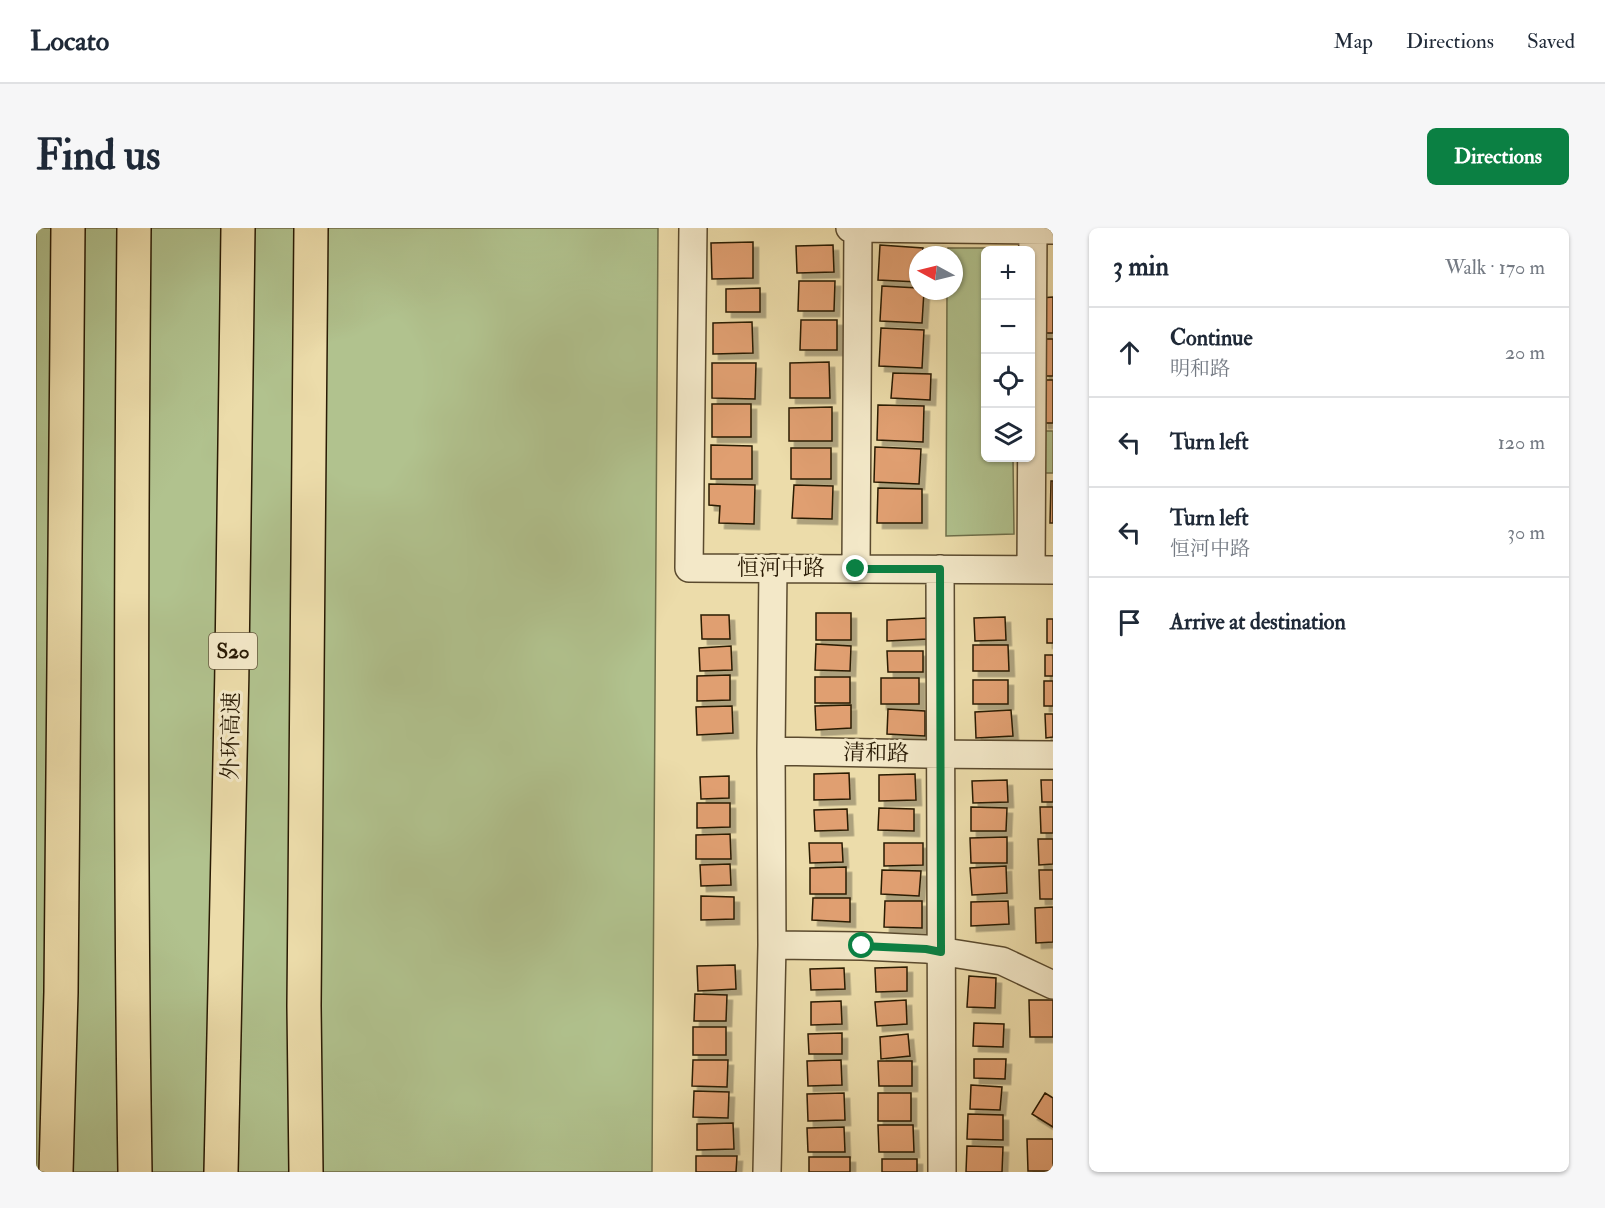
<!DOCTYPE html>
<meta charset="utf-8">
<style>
body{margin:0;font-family:"IM FELL Double Pica","Noto Serif SC",serif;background:#f6f6f7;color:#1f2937}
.controls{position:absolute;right:18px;top:18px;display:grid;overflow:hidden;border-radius:9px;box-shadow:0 2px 4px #0004}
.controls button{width:54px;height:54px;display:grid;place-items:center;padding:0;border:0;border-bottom:2px solid #e0e1e3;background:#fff;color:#1f2937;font:30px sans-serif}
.compass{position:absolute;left:873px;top:18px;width:54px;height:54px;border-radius:50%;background:#fff;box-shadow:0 2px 4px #0004;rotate:277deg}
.stop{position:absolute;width:18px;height:18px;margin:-14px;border:4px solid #0b8043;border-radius:50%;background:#fff}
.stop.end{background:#0b8043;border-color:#fff;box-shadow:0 2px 6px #0008}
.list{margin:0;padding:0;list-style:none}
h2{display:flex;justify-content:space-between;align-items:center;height:78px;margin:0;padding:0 24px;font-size:26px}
h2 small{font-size:20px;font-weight:400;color:#747a83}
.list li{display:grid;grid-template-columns:39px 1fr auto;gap:18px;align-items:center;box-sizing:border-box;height:90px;padding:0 24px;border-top:2px solid #e0e1e3}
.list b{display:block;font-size:22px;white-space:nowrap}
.list p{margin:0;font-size:20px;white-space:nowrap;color:#747a83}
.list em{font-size:20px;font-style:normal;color:#747a83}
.icon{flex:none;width:33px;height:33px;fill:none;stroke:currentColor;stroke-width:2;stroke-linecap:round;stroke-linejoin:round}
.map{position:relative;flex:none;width:1017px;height:944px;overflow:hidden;border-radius:9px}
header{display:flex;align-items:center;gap:36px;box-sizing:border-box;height:84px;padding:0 30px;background:#fff;border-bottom:2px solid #e0e1e3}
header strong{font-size:28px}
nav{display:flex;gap:33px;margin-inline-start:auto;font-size:21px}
.intro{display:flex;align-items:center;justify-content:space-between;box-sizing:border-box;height:144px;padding:0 36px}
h1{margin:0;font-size:42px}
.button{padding:15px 27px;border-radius:9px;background:#0b8043;color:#fff;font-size:21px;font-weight:700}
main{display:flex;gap:36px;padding:0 36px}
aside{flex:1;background:#fff;border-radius:9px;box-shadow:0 2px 4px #0004}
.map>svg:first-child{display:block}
.green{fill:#b1c28e;stroke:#6d6e49;stroke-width:1.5}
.building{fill:#e09f71;stroke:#291a04;stroke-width:1.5;filter:url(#shadow)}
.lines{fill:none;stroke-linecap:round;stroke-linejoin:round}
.minor-casing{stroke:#5a4a2e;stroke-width:30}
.highway-casing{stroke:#291a04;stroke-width:36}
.minor{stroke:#f3e8c8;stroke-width:27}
.highway{stroke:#ecdcaa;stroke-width:33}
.route{stroke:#0b8043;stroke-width:8}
.labels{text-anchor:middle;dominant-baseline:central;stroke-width:6;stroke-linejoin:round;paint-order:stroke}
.shield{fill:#f3e8c8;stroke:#66583f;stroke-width:1.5}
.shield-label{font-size:21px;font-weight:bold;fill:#291a04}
.street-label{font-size:22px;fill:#291a04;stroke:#f3e8c8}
</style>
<header>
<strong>Locato</strong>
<nav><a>Map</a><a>Directions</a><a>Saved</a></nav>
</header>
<div class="intro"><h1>Find us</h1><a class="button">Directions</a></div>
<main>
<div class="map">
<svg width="1017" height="944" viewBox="0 0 1017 944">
<defs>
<filter id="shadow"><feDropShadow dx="5.5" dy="5.5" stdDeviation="0" flood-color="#0004"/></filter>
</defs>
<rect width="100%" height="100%" fill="#ecdcaa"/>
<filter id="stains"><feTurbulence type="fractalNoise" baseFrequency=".00333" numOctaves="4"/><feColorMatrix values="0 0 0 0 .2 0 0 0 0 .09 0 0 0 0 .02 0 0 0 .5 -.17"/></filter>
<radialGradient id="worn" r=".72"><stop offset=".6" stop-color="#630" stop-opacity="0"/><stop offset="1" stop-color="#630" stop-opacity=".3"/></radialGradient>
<path class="green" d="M0,0H622L616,944H0Z
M912,20H974V22H950V230H977L978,306L910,308L911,63H918V27H912Z
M1008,203H1017V245H1007Z"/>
<path class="building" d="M717,14V50L676,51L675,15Z
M797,17L798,44L761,45L760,18Z
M844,17L887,20L886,27H882V54L842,52Z
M763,53H799L798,83H762Z
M846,58L882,60V63H888L886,95L844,93Z
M724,60V84H690V61Z
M1017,69V105H1007L1005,70Z
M765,92H801V122H764Z
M716,94L717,125L677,126V95Z
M845,100L888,102L886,140L843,138Z
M1007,111H1017V148H1008Z
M793,134L794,170H754V135Z
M676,135H720L719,171L676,170Z
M857,145L895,146L894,172L855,170Z
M1005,152H1017V195H1007Z
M676,176H715V209H676Z
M842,177L888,178L887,214L841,212Z
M796,179V213H753V180Z
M675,217L716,218V251H675Z
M839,219L885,221L883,256L838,254Z
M755,220H795V251H755Z
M1015,253H1017V295H1014Z
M673,256L719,257L718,296L683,295L684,278L673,277Z
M758,257L797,258L796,291L756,290Z
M842,260L886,261V295H841Z
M780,385H815V412H780Z
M665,387H693L694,411H666Z
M969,389L970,412L939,413L938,390Z
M891,390L892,411L851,413V392Z
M1011,391H1017V415H1011Z
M780,416L815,418L814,443L779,442Z
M937,417H972L973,443H937Z
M695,418L696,442L664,443L663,420Z
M851,423H887V444H852Z
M1009,427H1017V448H1009Z
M694,447V472L661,473V448Z
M779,449H814V475H779Z
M845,450H883V476H845Z
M937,452H972V476H937Z
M1008,453H1017V478H1008Z
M815,477V500L780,502L779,478Z
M696,478L697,505L661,507L660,479Z
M852,481L889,483V508L851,506Z
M975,482L977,508L940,510L939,484Z
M1009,486H1017V509L1010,510Z
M813,545L814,571L778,572V546Z
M879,546L880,572L843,573V547Z
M693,548V570L665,571L664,549Z
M971,552L972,574L937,575L936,553Z
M1005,552H1017V574H1006Z
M661,575H694V599L661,600Z
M935,579L971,580L970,603H935Z
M1004,579H1017V605H1005Z
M843,580L878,581V603L842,602Z
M811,581L812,602L779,603L778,582Z
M694,606L695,631H660V607Z
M971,609V635H935L934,610Z
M1002,611H1017V636L1003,637Z
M773,615H806L807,634L774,635Z
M848,615H887V637L848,638Z
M694,636L695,657L665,658L664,637Z
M970,638L971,665L936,667L934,640Z
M810,639V666H774V640Z
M846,642L885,643L883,668L845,666Z
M1003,642H1017V671H1004Z
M665,668L698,669V691L665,692Z
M777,670H814V694L776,692Z
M849,673H886V700L848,699Z
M972,673L973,696L935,698V674Z
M1017,679V714L1000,715L999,680Z
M699,737L700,761L662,763L661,738Z
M871,739V763L840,764L839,740Z
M808,740L809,761L775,762L774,741Z
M933,748L960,750L959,780L931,779Z
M659,766L691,767L690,793H658Z
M870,772L871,796L841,798L839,774Z
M993,772H1017V809H994Z
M805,773L806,796L775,797V774Z
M938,795L968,796L967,819L937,818Z
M657,799H690V827H657Z
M806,805V826H773L772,806Z
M872,806L874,828L845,831L844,809Z
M938,831H970L969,851L938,850Z
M657,832H692L691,859L656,858Z
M805,832L806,857L772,858L771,833Z
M842,833H876V858H843Z
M935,857L966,859L964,882L934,881Z
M658,863L693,864L692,890L657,889Z
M808,865L809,892L772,893L771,866Z
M842,865H875V893H842Z
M1009,865L1017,870V899L996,886Z
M932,886L967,887V912L931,911Z
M697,895L698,921L661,922V896Z
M842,897H877L878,924H843Z
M808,899L809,924H772L771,900Z
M991,911H1017V943H992Z
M931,918L967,919L966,944H930Z
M660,928H701L700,944H660Z
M773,929H814V944H773Z
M846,931H881V944H846Z"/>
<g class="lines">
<defs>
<path id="minor" d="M657,0L653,340L1017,342
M814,0L1017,2
M820,341L822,0
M904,341L906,944
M995,342L997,2
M735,523L891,526L1017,527
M736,717L826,718L890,721L966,733L1017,757
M731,944L736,717L735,523L737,340"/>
<path id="highway" d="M98,0C95,315 94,629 99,944
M20,944L25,764L32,0
M185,944C193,629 199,315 202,0
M270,944L268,778L275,0"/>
</defs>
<use href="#minor" class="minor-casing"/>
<use href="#highway" class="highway-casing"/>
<use href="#minor" class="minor"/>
<use href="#highway" class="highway"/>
</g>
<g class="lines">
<path class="route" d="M820,341H904L905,724L890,721L826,718"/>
</g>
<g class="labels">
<rect class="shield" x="173" y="405" width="48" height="36" rx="4.5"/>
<g class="shield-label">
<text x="197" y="423">S20</text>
</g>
<g class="street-label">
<text x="745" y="340">恒河中路</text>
<text transform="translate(195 508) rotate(-89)">外环高速</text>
<text transform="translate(840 525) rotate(1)">清和路</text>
</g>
</g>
<rect width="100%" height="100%" filter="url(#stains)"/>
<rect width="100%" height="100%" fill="url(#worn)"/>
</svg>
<div class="controls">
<button>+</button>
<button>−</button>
<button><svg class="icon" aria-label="locate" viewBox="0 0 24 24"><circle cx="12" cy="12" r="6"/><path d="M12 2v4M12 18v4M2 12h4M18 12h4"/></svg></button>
<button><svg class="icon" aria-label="layers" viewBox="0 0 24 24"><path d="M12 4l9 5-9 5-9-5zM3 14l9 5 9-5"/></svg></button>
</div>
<svg class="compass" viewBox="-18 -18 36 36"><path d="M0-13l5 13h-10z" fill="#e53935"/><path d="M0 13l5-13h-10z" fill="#747a83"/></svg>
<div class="stop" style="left:826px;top:718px"></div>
<div class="stop end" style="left:820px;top:341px"></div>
</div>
<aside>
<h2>3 min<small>Walk · 170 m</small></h2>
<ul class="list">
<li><svg class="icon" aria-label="ahead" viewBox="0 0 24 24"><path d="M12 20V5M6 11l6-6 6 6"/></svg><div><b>Continue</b><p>明和路</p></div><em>20 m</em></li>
<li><svg class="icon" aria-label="left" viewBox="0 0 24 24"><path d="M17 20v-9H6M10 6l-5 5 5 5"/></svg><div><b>Turn left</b></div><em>120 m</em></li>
<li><svg class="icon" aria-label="left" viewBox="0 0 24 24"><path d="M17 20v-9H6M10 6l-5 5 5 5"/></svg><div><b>Turn left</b><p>恒河中路</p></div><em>30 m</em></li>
<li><svg class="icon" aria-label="arrive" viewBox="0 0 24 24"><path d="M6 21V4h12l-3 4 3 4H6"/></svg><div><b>Arrive at destination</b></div></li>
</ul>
</aside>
</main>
